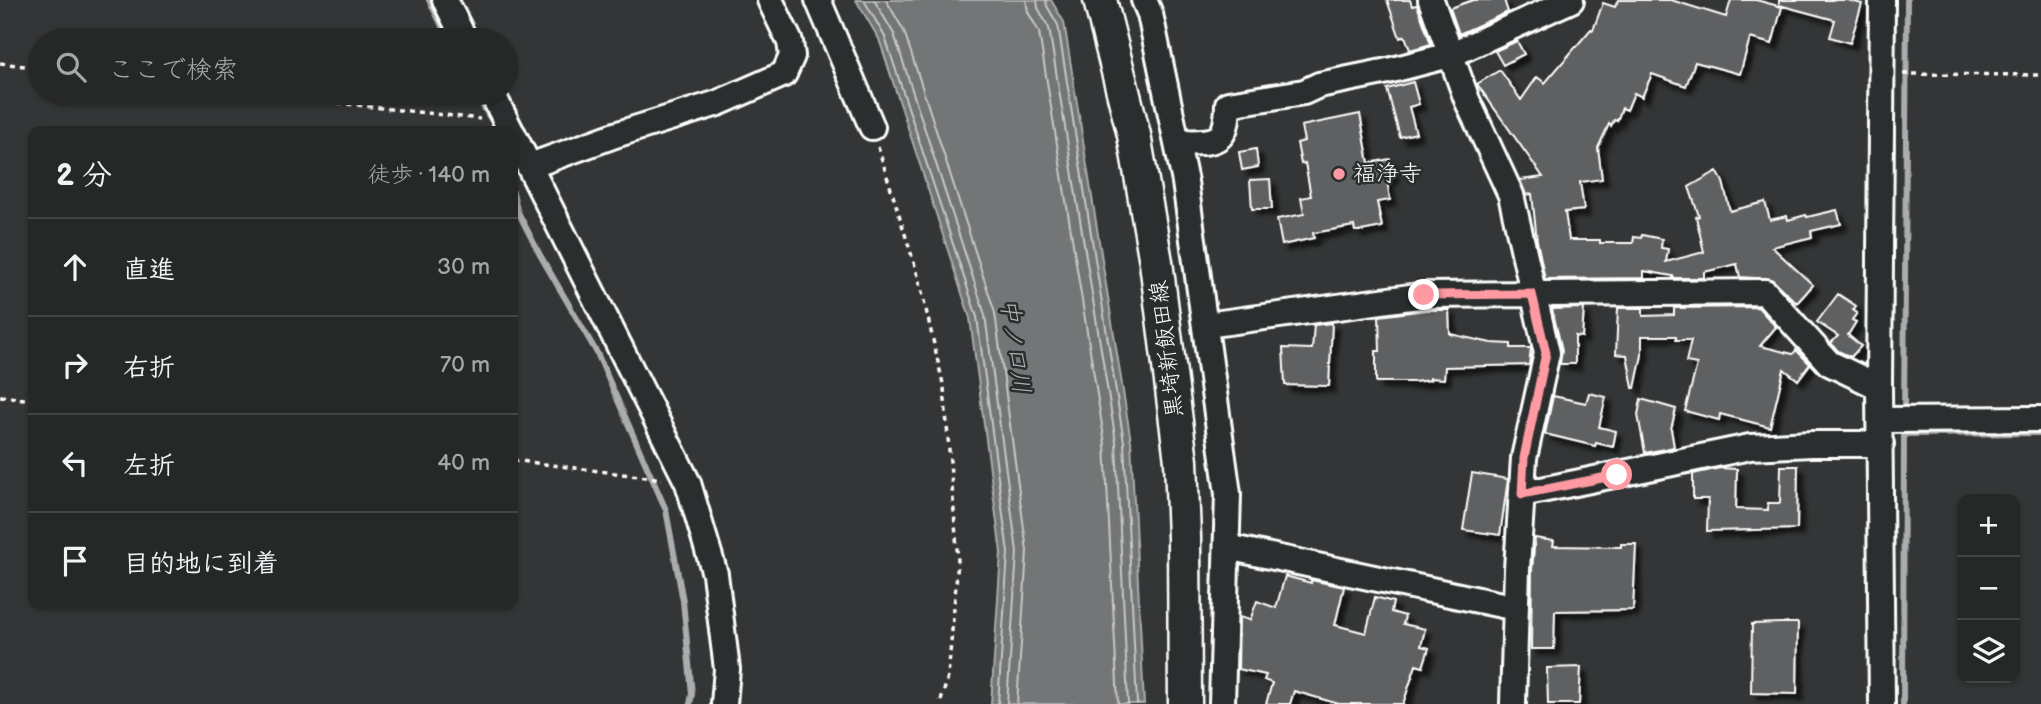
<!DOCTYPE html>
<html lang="ja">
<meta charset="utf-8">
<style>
body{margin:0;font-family:"Balsamiq Sans","Klee One",sans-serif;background:#323434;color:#f1f3f6}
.controls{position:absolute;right:21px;bottom:21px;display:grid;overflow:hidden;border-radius:14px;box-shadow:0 2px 5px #0004}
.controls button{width:63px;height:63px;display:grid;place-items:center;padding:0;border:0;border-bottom:2px solid #424445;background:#262828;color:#f1f3f6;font:35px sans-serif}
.stop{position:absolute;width:21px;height:21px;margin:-16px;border:5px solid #ff9aa2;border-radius:50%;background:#fff}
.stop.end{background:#ff9aa2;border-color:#fff;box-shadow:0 2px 7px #0008}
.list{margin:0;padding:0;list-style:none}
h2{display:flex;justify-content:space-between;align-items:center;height:91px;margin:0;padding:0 28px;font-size:30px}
h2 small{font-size:23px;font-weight:400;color:#a4a6a8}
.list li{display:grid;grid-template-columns:46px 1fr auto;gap:21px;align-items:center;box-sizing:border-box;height:98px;padding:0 28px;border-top:2px solid #424445}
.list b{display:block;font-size:26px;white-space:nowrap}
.list em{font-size:23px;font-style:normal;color:#a4a6a8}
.icon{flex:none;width:38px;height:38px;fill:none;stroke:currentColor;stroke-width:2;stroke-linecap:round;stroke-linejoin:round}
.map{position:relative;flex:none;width:2041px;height:704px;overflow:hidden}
.search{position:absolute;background:#262828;box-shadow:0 2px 5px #0004;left:28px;top:28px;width:490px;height:77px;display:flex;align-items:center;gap:18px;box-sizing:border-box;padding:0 24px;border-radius:38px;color:#a4a6a8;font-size:26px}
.panel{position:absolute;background:#262828;box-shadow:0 2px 5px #0004;left:28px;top:126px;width:490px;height:483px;border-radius:14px}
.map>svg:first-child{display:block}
.water{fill:#737576;stroke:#abacad;stroke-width:2}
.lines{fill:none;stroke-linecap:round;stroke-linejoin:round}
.shore{stroke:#c7c8c8;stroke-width:2}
.stream{stroke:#abacad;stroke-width:6}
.building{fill:#5f6162;stroke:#fff;stroke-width:2;filter:url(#shadow)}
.minor-casing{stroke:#fff;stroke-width:30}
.major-casing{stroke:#fff;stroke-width:37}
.path{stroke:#fff;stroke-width:3.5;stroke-dasharray:5 5;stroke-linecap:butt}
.minor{stroke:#2a2d2e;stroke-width:24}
.major{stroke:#2a2d2e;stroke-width:32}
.route{stroke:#ff9aa2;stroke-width:9}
.poi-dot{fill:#ff9aa2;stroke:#2a2d2e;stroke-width:2.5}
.labels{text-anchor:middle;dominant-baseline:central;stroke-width:5;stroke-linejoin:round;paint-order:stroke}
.poi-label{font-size:23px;fill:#fff;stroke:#2a2d2e;text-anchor:start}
.street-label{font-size:23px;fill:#fff;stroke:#2a2d2e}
.water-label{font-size:24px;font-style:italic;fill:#b2b3b4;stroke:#2a2d2e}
</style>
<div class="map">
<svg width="2041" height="704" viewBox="0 0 2041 704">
<defs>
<filter id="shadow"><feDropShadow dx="6" dy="6" stdDeviation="2" flood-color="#0009"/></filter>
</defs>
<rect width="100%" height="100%" fill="#333536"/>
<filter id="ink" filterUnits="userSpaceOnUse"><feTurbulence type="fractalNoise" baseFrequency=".0143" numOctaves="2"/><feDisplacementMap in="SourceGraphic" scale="14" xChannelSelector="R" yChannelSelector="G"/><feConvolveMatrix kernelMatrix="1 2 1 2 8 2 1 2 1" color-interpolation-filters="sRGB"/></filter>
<g filter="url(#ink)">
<path class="water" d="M856,0H1051L1064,22L1131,441L1144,704H991L1001,553L970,318L879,39Z"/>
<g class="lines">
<path class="shore" d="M864,0L885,37L977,317L1008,553L998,704
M874,0L894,34L985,315L1017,552L1007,704
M886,0L904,31L995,313L1027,551L1017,704
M1026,0L1028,12L1039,32L1105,444L1118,704
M1037,0L1038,8L1049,28L1116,442L1128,704
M1046,0L1047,6L1058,25L1124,442L1137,704"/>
<path class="stream" d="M429,0L449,40
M475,93L498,131
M513,192L517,210L540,255L597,353L666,510L683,601L692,694L690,704
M1904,415L1907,0
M1904,434L2041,433
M1903,704L1904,425"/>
</g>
<path class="building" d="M1387,0H1410L1412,6L1417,5L1431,44L1410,50L1405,36L1400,38Z
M1473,0H1504L1508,12L1459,34L1450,8Z
M1618,0H1671L1726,17L1731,0H1756L1782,7L1772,44L1750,38L1740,74L1695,62L1686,86L1652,74L1642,97L1634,93L1627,110L1622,108L1617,121L1614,120L1611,126L1609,124L1598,148L1602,179L1580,182L1584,210L1565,212L1569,240H1600V243H1633L1634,237L1641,238L1642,235L1662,239L1661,248L1668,249L1666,262L1704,252L1696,217L1699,216L1689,187L1717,171L1723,182L1730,211L1765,202L1770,220L1787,216L1788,220L1806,215L1807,217L1837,210L1841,224L1811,231L1812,237L1772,247L1813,285L1797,303L1771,279L1740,277L1737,264L1704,272V278H1673V276L1644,271V278L1545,279L1537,241L1532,194L1526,195L1520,180L1543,177L1477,84L1500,70L1521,100L1537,77L1545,83L1591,29L1593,30L1603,3L1615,7Z
M1779,0H1848L1862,4L1850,43L1830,37L1835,20L1779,5Z
M1517,41L1524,54L1503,65L1495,51Z
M1413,82L1419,104L1409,107L1416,133L1400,137L1387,89Z
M1360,114L1369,163L1390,159L1393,178L1387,179L1390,200L1377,202L1382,227L1361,231H1355L1354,226L1313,233L1314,238L1282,245L1277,219L1304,214L1301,198L1311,196L1305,163L1301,164L1297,143L1304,141L1301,126Z
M1256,149L1258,167L1242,170L1239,152Z
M1270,179L1272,209H1252L1250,180Z
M1838,294L1856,306L1853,310L1857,313L1852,320L1856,322L1848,335L1861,346L1851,357L1838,351L1831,343L1838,336L1817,322Z
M1758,307L1776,327L1760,346L1793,354L1796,350L1810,364L1798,380L1784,369L1770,427L1720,414L1719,420L1685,411L1697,364L1686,362L1691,340H1676V336H1642V355L1635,388H1633L1627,355L1616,354L1618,308H1643V316L1674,315V308Z
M1584,308L1582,337L1575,336V364H1560L1562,350L1552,309Z
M1426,310H1449L1450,334L1491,343L1511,344V348H1531L1529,365L1445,367L1444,379L1430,378V380L1413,382H1376V351H1380L1379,316Z
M1332,323L1329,386L1285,385L1283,348L1312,349L1314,325Z
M1589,393L1606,397L1599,427L1616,431L1613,447L1596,443L1595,446L1545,434L1553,396L1586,403Z
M1641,399L1676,409L1671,429L1674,447L1645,453L1638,415Z
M1781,466H1798L1797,529L1707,531L1708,499H1693V474L1720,468L1737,469L1736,509L1768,510V503H1780Z
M1472,473L1508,479L1500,535L1463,530Z
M1535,538L1554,541L1553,546L1621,547V544H1636L1633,610L1555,611L1554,649H1531L1532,570Z
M1285,576L1311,583V580L1344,587L1335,625L1366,633L1375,597L1393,602L1391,612L1405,616L1403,624L1425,629L1421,646L1429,648L1423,667L1416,665L1403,704H1339L1294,691L1290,704H1266L1272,683L1264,680L1266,675L1238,669L1239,617L1250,620L1257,601L1276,608Z
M1780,623H1798L1797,694L1751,693L1752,624Z
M1581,667L1579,704H1548L1547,668Z"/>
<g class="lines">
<defs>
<path id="minor" d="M445,0L465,40
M818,0L872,127
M1144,0L1150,14L1185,182L1228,494L1222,704
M1431,0L1467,100L1511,195L1547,353L1524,458L1517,569L1513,704
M492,93L511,131
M513,134L688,483L715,574L727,669L724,704
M1178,143C1214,141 1227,147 1228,104L1304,92L1319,85L1388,71L1450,55L1571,0
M530,166L615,135L718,103L784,74L792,56L790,42L770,0
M1206,325L1425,295L1765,292L1829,363L1879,387
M1880,420L2041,419
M1522,494L1750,447L1812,444H1881
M1227,547L1516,608
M1882,704L1879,387L1882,0"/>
<path id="major" d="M1100,0L1134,135L1156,262L1181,461L1184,537L1185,704"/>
</defs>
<use href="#minor" class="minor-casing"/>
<use href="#major" class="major-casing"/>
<path class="path" d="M0,63L40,68
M1903,74L2041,75
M248,93L480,119
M878,147L919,279L944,388L958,561L948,677L940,704
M0,396L33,400
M513,460L662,479"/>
<use href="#minor" class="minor"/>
<use href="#major" class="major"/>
</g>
</g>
<g class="lines" filter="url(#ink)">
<path class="route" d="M1424,295L1532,294L1546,353L1524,458L1522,494L1617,475"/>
</g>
<circle class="poi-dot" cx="1339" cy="174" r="7"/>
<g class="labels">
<g class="poi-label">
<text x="1353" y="174">福浄寺</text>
</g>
<g class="street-label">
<text transform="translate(1167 349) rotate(-97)">黒埼新飯田線</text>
</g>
<g class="water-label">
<text transform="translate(1015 346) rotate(82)">中ノ口川</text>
</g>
</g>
</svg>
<div class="controls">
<button>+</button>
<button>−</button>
<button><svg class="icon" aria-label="layers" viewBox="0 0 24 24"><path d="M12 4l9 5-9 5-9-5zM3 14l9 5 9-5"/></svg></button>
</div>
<div class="stop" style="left:1617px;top:475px"></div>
<div class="stop end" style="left:1424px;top:295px"></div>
<div class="search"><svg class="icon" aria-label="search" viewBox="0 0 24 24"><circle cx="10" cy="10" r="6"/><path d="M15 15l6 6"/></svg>ここで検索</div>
<section class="panel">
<h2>2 分<small>徒歩 · 140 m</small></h2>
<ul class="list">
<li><svg class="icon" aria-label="ahead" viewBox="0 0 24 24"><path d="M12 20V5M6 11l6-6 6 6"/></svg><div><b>直進</b></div><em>30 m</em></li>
<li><svg class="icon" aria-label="right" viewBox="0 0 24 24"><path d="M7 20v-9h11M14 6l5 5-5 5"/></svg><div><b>右折</b></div><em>70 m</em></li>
<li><svg class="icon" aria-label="left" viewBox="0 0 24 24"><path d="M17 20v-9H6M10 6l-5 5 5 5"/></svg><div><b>左折</b></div><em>40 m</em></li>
<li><svg class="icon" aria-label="arrive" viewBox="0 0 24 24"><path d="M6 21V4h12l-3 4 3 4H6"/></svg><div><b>目的地に到着</b></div></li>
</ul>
</section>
</div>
